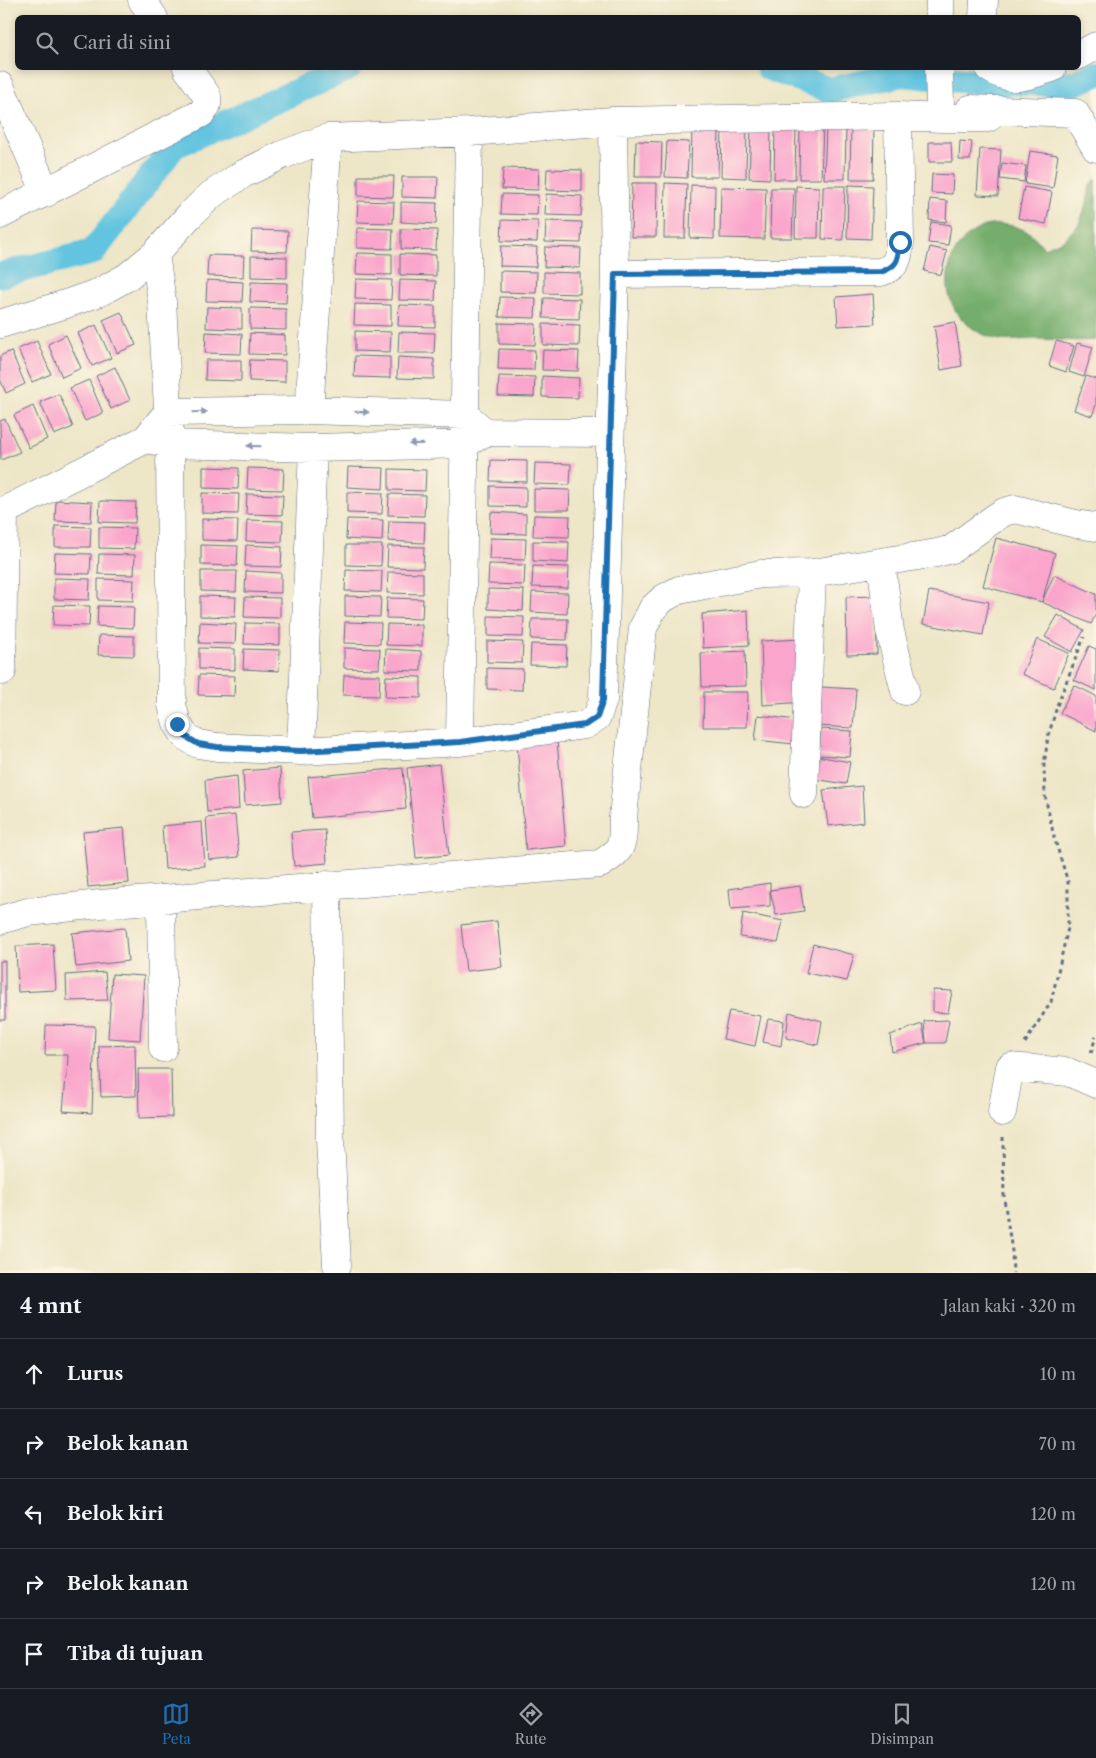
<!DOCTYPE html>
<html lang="id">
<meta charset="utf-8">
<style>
body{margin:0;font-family:"Libre Caslon Text",serif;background:#242831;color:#f1f3f6}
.stop{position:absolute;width:15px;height:15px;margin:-11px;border:4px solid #1f6fb2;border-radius:50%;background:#fff}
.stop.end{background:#1f6fb2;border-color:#fff;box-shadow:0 1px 5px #0008}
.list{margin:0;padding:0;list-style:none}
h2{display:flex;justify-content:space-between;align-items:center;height:65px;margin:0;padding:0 20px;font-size:21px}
h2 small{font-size:16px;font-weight:400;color:#9ea1a6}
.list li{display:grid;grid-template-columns:32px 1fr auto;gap:15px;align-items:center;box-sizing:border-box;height:70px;padding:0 20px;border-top:1px solid #363941}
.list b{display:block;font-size:19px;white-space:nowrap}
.list em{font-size:16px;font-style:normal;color:#9ea1a6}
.icon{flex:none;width:28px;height:28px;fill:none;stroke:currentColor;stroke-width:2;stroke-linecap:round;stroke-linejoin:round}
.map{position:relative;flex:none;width:1096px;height:1273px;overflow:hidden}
.search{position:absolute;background:#171b24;box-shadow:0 2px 8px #0003;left:15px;right:15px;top:15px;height:55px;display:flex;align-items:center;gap:12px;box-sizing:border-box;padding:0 18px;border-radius:8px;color:#9ea1a6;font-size:19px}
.sheet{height:415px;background:#171b24}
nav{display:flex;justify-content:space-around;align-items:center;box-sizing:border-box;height:70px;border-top:1px solid #363941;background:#171b24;font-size:14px;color:#9ea1a6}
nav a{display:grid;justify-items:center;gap:2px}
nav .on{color:#1f6fb2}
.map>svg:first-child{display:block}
.forest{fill:#74ad6c;stroke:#486e65}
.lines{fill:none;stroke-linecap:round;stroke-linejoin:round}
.canal{stroke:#62c4e0;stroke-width:26}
.building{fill:#faa6cc}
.minor-casing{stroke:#646f83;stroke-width:29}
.path{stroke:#646f83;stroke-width:3;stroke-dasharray:4 4;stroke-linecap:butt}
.minor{stroke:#fff;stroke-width:28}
.oneway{fill:#8d97ae}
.route{stroke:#1f6fb2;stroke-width:6}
</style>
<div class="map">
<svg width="1096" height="1273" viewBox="0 0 1096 1273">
<rect width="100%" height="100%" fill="#fcf5e5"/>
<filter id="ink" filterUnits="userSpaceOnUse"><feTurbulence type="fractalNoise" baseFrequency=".02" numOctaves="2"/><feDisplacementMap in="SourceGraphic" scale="10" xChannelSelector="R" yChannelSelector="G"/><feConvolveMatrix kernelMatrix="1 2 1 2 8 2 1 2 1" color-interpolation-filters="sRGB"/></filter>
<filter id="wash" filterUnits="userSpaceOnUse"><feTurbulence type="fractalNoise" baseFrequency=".0096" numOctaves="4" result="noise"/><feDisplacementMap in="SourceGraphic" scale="20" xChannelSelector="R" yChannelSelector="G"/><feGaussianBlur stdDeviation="1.12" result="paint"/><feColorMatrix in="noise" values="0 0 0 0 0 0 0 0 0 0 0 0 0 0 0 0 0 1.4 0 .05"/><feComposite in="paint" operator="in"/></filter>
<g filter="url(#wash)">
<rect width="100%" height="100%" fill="#ede6c7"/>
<path class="forest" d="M1096,179V340C1075,342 1056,339 1035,339C1020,339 1005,343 990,337C910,308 955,194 1028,232C1034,235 1039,243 1044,248L1064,240L1079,224L1087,203L1090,185Z"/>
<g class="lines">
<path class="canal" d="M769,68L830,90L902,74L992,83H1075L1096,74
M0,275L93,252L174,146L349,68"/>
</g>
<g id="blocks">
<path class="building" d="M692,123H719L718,177H691Z
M722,124L747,125L746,178L721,177Z
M751,125H771L770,179L749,178Z
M775,126L796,127L795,179H774Z
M800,127H823L821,179H799Z
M826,127H846L845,179H824Z
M851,127L874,128L873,179H850Z
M636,141L662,142L661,177H635Z
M667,141L689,142L687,178L665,177Z
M960,141L972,142L970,160H959Z
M929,142H951L952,162H929Z
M980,149L1001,150L998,196L977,195Z
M1030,151L1058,155L1053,188L1025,184Z
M1002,163L1026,166L1024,182L1000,179Z
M503,168L539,169L538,190L502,189Z
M547,169L582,170V191L546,190Z
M932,174L953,175L952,194L931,193Z
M358,176H394L393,197L358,196Z
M402,177H438L437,198L402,197Z
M632,183H657L656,237H631Z
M665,183L687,184L685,238H664Z
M691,185L715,186L714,239L690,238Z
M848,185L873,186L871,239L847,238Z
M796,186L819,187L818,238H795Z
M823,186H845L843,240L822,239Z
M721,187L766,188L764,239L720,238Z
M1024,187L1052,192L1046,224L1018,218Z
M771,188H794L792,238H770Z
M502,194L538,195L537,215L501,214Z
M546,194L582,196L581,216L545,215Z
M930,199L947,201L946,222L929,220Z
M358,201L394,202L393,223L357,222Z
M401,202L437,203L436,224L401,222Z
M502,220L538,221L537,242L501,241Z
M546,221L582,222L581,243L545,242Z
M931,222L951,225L948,245L928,243Z
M357,228L393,229L392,249L357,248Z
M401,229L437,230L436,250L401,249Z
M252,230L288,231L287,252L251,251Z
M501,246L537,247L536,267L500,266Z
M545,247L581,248L580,268L544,267Z
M930,247L947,251L941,275L924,271Z
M357,253L392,254V275L356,274Z
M400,254L436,255V276L400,275Z
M208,255L244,256L243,277L207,276Z
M251,256L287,257V278L251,277Z
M500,271L537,272L536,293L500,292Z
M544,272L580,273V294L544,293Z
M356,279L392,280L391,300L355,299Z
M207,280L243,282L242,302L206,301Z
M400,280L436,281L435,301L399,300Z
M251,282L287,283L286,303L250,302Z
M873,294L875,324L838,326L836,297Z
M500,297L536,298L535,318L499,317Z
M544,298L580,299L579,319L543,318Z
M355,304L391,305V326L354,325Z
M399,305L435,306V327L398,326Z
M207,307L242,308V329L206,328Z
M250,308L286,309V330L250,329Z
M121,312L136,345L117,353L103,320Z
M955,322L962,366L941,370L934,326Z
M499,323L536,324L535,345L499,344Z
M543,324L580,325L579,346L543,345Z
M96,325L111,358L92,366L78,333Z
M355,331L391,332L390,352L355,351Z
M206,332L242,334L241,354L205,353Z
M399,332L435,333L434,353H398Z
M250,333L285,335V355L249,354Z
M66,335L81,368L62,377L48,344Z
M37,341L51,374L32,382L18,349Z
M1056,341L1074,346L1066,372L1049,366Z
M1077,343L1093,347L1084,377L1069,372Z
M499,349L535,350L534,370L498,369Z
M543,350L579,351L578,371L542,370Z
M11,351L25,384L6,393L0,379V356Z
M355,356L390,357V378L354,377Z
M398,357L434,359V379L397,378Z
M206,360H241V381L205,380Z
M250,360L285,361V382L249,381Z
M115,367L130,400L111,409L96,376Z
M499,376L535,377L534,397L498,396Z
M542,376L579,378L578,398L542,397Z
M1086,376L1096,379V405L1092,416L1074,410Z
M89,380L103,413L85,421L70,388Z
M59,394L73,427L54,435L40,402Z
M33,406L47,439L29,448L14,415Z
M5,419L20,452L1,460L0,421Z
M491,460L527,461V482L490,481Z
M535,463L571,464L570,485L534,484Z
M203,467L239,468L238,489L203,488Z
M348,467L384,468L383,489L347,487Z
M248,468L284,469L283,490L247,489Z
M389,469L426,470L425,491L389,490Z
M490,486L526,487V507L490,506Z
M534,489L570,490L569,510H534Z
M347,492L383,493L382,514L347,513Z
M202,493L239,494L238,514L202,513Z
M247,494L283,495L282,515L246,514Z
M389,494L425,495L424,516L388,515Z
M56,500L92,502L91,522L55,521Z
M100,501L136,502L135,523L99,522Z
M491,512L526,514V534L490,533Z
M534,515L570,516L569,537L533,536Z
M202,519L238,520L237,541L202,540Z
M347,519L383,520L382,541L346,539Z
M247,520L283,521L282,542L246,541Z
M389,521L425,522L424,543L388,541Z
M55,526L91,527L90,547H55Z
M99,527L135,528L134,549L99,548Z
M490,538L526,539L525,560L489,559Z
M996,538L1055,553L1042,602L1054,575L1096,594V614L1091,624L1042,602L983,586Z
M533,541L569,542L568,563L533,561Z
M201,545L238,546L237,566L201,565Z
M246,545L282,547L281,567L245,566Z
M346,545H382L381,566L346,565Z
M388,546L424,547L423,568L387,567Z
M55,553L91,554L90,574L54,573Z
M99,554L135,555L134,575L98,574Z
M489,564L525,565L524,585L488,584Z
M533,566L569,567L568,588L532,587Z
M346,570L382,571L381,592L345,591Z
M201,571H237L236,592L201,591Z
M246,571L281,573V593L245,592Z
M388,572L423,573V594L387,593Z
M54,578L90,579L89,600L54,599Z
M98,579L134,580L133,601L98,600Z
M488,589L524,590L523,611L488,609Z
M929,591L989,602L983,635L923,624Z
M532,592L568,593L567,614L531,612Z
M200,596L236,597L235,617L200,616Z
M345,596L381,597L380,617L345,616Z
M876,596L877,654L847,655L846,597Z
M245,597L280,598V618L244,617Z
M387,598L423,599L422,619L386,618Z
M54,605L90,606L89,626L53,625Z
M98,606L134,607L133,628L97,626Z
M748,610L749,645L703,648L702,614Z
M1058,615L1084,630L1072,652L1045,637Z
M488,616L524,617L523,637L488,636Z
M532,619H568L567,640L531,639Z
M200,622L236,624L235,644L199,643Z
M345,622L381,623L380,644L344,643Z
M245,623L280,624V645L244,644Z
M387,624L422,625V646L386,645Z
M99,635L134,636V656L98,655Z
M802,639L804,702L763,705L761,641Z
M1037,639L1069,653L1054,688L1022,674Z
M487,641L523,642L522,663L487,662Z
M531,644L567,645L566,666L530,665Z
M1089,646L1096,649V690L1074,680Z
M199,648L235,649V670L199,669Z
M344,648L380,649L379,669L344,668Z
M244,649L280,650L279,671L243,669Z
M386,649L421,651V671L385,670Z
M745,651L746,686L702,687L701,653Z
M487,668L523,669L522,690L487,689Z
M199,675L235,676L234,696L198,695Z
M344,675H380L379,696L343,695Z
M386,676L421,677V698L385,697Z
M1074,685L1096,696V731L1060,713Z
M820,687L856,689L853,728L817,726Z
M704,692H748L747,727H703Z
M758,715L796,720L794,744L755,740Z
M821,729L852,731L850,757L819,755Z
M557,740L566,846L526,850L517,744Z
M817,756L850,762L846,784L814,779Z
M439,764L449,855L416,858L407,768Z
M280,768L282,802L245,805L243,771Z
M403,768L406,809L312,818L308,777Z
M237,776L239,809L207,812L205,780Z
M862,786L864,822L828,826L823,790Z
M235,815L239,857L209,860L206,818Z
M202,822L205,866L165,869L162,826Z
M124,828L129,883L88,887L83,832Z
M325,830L327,863L294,866L291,832Z
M770,883V906L731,909L729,889Z
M800,886L804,911L776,915L770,890Z
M743,913L783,921L778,943L740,937Z
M497,921L502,967L466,971L461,925Z
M125,928L128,961L76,967L72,933Z
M53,944L56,990L18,992L16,946Z
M813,944L854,955L847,981L806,973Z
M0,961H5V1020H0Z
M105,972L108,1000L67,1001L66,975Z
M112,974L144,976L140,1040L108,1038Z
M933,990L952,991L948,1013L933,1012Z
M729,1011L761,1016L755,1046L723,1039Z
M789,1012L822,1021L818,1045L786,1038Z
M768,1019L784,1021L781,1046L763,1042Z
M949,1020L945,1043H926L892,1052L890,1035L922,1024L926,1043L924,1021Z
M46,1025L95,1026L92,1113L63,1111L66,1077L67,1078L68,1055H45Z
M135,1045L136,1096L101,1097L99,1046Z
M138,1069H171L172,1117L139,1118Z"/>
</g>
</g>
<g filter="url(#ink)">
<use href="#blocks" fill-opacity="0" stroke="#646f83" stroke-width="1"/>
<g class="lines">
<defs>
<path id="minor" d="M142,0L154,18
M940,18V0
M983,18L984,0
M1078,56L1096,46
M939,68L940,105L942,118
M989,68C1013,84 1027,76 1052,68
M0,86L46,193
M970,109L1075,113L1096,148
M0,215L202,113L207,105V96L187,68
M155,254L162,302L170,444L172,705L177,723L185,736L198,744L217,747L301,751L460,742L585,725L597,717L603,700L615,274L613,121
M615,274L881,272C898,266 898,259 900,242L898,116
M0,324L66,304L100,292L127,277L155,254L189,216L211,195L243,174L282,155L328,138L469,132L613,121L898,116L942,118H988
M309,410L328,138
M152,440L170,444L313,448L465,444L485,432L610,433
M0,513L146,439L168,412L309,410L465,415L485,432
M881,562L890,631L905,691
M2,671L4,511
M460,742L469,132
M301,751L313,448
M804,794L812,573
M327,885L330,1140L337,1265
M161,899L163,1048
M0,920L28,912L100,904L600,864C624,850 623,844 623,817L643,628L653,608L664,598L679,590L761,574L812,573L937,553L952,549L996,517L1004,512L1015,509L1076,524L1096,527
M1002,1112L1010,1067L1068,1072L1096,1084"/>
</defs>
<use href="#minor" class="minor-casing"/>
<path class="path" d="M1025,1043L1051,1002L1068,928V882L1054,837L1045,796L1044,765L1048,737L1058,703L1084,637
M1091,1053L1096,1036
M1003,1137L1004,1199L1012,1251L1013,1273"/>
<use href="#minor" class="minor"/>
</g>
<defs><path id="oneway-solid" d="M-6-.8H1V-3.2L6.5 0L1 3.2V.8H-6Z" transform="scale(1.25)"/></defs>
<g class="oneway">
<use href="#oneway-solid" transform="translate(200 412) rotate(-1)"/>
<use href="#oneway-solid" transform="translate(362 412) rotate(2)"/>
<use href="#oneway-solid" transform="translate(416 444) rotate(178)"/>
<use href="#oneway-solid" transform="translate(254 446) rotate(-178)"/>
</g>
</g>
<g class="lines" filter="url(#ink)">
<path class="route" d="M177,724L185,736L198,744L217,747L301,751L460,742L585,725L597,717L603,700L615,274L881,272C898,266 898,259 900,242"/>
</g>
</svg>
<div class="stop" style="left:900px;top:242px"></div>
<div class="stop end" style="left:177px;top:724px"></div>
<div class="search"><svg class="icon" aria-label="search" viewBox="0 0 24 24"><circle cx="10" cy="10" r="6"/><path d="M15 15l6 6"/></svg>Cari di sini</div>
</div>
<section class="sheet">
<h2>4 mnt<small>Jalan kaki · 320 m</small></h2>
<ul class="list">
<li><svg class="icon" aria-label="ahead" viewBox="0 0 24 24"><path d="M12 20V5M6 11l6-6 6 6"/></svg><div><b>Lurus</b></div><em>10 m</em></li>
<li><svg class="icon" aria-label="right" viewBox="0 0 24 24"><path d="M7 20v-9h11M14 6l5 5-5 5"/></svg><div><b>Belok kanan</b></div><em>70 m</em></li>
<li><svg class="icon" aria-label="left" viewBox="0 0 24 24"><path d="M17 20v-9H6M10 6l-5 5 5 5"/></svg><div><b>Belok kiri</b></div><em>120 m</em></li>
<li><svg class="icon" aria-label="right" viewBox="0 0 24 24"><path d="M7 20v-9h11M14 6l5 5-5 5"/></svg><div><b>Belok kanan</b></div><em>120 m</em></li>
<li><svg class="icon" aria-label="arrive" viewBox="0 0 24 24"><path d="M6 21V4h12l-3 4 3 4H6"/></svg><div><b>Tiba di tujuan</b></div></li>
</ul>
</section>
<nav>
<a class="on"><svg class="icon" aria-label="map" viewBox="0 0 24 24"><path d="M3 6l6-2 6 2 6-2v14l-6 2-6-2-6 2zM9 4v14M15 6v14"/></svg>Peta</a>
<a><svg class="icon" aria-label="directions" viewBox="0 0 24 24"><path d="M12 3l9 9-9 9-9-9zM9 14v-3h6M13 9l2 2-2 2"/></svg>Rute</a>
<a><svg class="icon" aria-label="saved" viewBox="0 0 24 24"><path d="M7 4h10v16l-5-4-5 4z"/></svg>Disimpan</a>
</nav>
